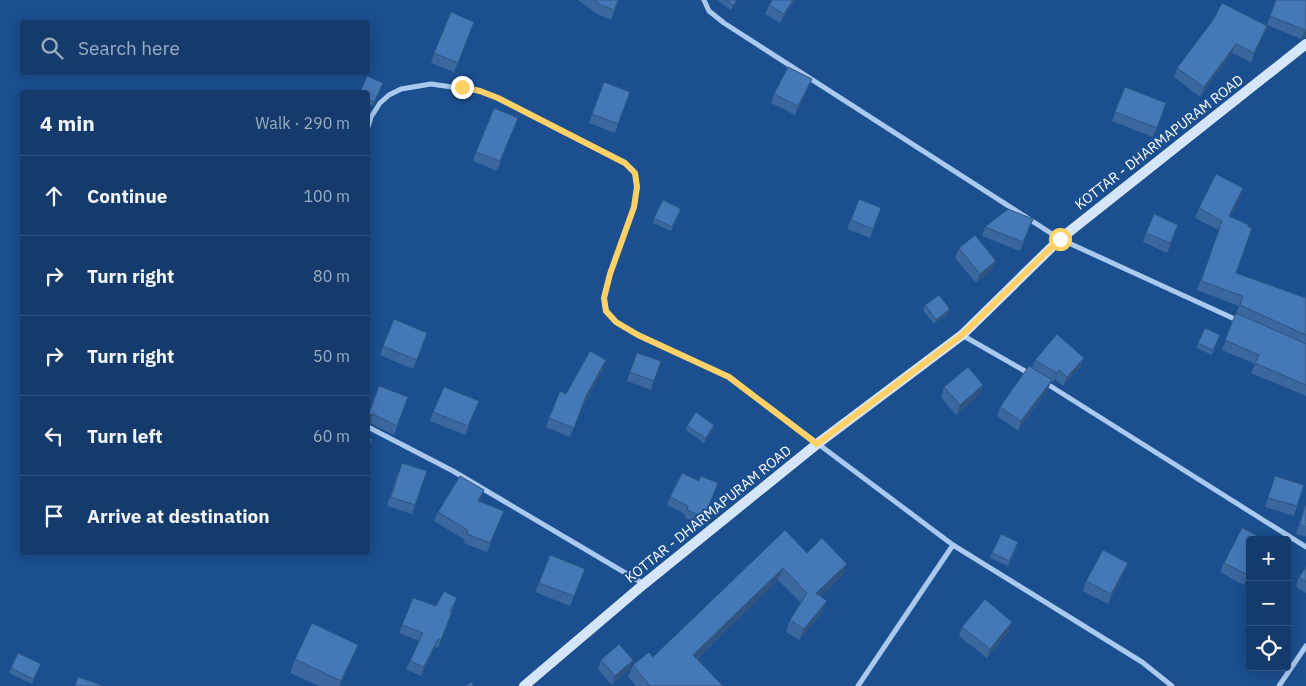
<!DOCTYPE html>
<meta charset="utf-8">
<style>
body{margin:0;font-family:"IBM Plex Sans",sans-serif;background:#214673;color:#f1f3f6}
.controls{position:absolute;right:15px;bottom:15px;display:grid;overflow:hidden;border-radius:5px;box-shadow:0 2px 12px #0003}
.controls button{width:45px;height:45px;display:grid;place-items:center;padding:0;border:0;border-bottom:1px solid #33557e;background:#143b6b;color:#f1f3f6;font:25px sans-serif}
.stop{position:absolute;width:15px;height:15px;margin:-11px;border:4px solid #ffd166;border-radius:50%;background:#fff}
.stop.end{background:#ffd166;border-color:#fff;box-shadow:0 1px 5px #0008}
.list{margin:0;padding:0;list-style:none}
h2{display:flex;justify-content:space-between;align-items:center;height:65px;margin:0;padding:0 20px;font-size:21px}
h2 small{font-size:16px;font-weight:400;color:#9dadc1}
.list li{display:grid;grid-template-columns:32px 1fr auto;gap:15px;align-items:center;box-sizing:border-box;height:80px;padding:0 20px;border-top:1px solid #33557e}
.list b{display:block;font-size:19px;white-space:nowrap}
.list em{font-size:16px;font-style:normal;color:#9dadc1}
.icon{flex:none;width:28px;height:28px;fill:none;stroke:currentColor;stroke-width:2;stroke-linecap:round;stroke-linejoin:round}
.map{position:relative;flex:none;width:1306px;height:686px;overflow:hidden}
.search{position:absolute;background:#143b6b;box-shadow:0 2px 12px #0003;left:20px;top:20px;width:350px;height:55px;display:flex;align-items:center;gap:12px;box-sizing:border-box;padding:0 18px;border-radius:5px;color:#9dadc1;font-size:19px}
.panel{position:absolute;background:#143b6b;box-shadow:0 2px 12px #0003;left:20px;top:90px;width:350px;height:465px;border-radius:5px}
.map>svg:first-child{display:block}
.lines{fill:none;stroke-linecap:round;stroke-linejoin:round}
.minor{stroke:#a9c9ee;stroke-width:5}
.secondary{stroke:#d6e6fa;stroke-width:10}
.wall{fill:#3a679d}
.shaded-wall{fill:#305480}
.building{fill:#4478b7;stroke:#305480}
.route{stroke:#ffd166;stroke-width:6}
.labels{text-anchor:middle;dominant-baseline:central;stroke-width:4;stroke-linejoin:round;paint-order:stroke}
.street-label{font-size:14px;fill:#fff;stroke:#1b4f8f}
</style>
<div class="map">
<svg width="1306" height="686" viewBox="0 0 1306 686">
<rect width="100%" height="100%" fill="#1b4f8f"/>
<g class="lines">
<path class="minor" d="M704,0L709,11L724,23L1060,239L1239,321
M368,127L371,117L380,103L389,95L401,89L431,84L480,91L498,98L625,163L635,173L637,187L634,207L610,274L604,298L606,311L616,322L638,335L729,377L953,545L1142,662L1172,686
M962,335L1030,374
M1044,382L1306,547
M368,427L453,471L644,584
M858,686L953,545
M1279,686L1306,646"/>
<path class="secondary" d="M524,686L644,584L817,444L962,335L1060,239L1306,44"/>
</g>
<path class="wall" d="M578,0H619L611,20L597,14Z
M717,0H738L731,10Z
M795,0L780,23L765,14L769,5Z
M1276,0H1306V37L1301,39L1267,25Z
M474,22L454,72L431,63L434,53Z
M1267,26L1251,62L1232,53L1200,97L1174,77L1177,68Z
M812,79L808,88L795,115L771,103L774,94Z
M604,82L630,92L615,133L589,123Z
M1125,87L1166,103L1153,137L1112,121Z
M381,88L373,106L368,104V92Z
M514,127L497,171L473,161L476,152Z
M1243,188L1240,198L1230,216L1236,273L1306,298V396L1251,373L1255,364L1222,350L1239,306L1197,290L1219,230L1195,218L1199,208Z
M859,199L881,208L870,238L847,229Z
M679,214L671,231L653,223L654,218Z
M1033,219L1020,251L982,236L985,227Z
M1146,233L1175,234L1167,253L1143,242Z
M959,248L992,270L976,283L955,258Z
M925,305L948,314L934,324L923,310Z
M1220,335L1212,355L1196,348L1198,343Z
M424,342L413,369L380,355L383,346Z
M637,353L661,361L651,390L627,381Z
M1084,358L1080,367L1063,386L1055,379L1053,382L1051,381L1048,389L1018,431L997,416L1000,407L1032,368L1035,360Z
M603,369L583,406L570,437L546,427L549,418L566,394Z
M379,386L408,397L394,435L370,423Z
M944,387L980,394L956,415L941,397Z
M479,401L465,435L430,421L433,412Z
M714,425L713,430L704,443L686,430L687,426Z
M427,471L412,514L387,506L398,472Z
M1275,476L1297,506L1294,516L1265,507Z
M699,481L718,483L701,525L684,517L685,514L667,505L670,497Z
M481,500L480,501L500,521L487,552L464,543L465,540L434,521L438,512Z
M1305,505H1306V537L1296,534Z
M785,530L807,553L842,576L821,596L822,613L799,640L786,632L790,620L801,603L778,580L697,659L723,686H636L628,677L633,665L653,657Z
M1017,547L1008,566L990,558L992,553Z
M550,555L585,569L570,606L535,592Z
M1128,563L1124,572L1108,604L1083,591L1086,581Z
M1224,563L1250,574L1244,585L1220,572Z
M1306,567V593L1296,587L1299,577Z
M413,598L436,606H454L438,648L435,647L421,676L406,669L410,661L419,641L399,633Z
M962,627L1009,631L987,658L959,636Z
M353,658L340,686H319L290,673L295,659Z
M601,660H633L630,669L612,685L598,669Z
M41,664L32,684L9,673L11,668Z"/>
<path class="shaded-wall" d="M737,0H738L731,10L733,5Z
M793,0H795L780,23L784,14Z
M1267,26L1251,62L1254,53Z
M1306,29V37L1301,39L1305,30Z
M1236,44L1232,53L1200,97L1204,87Z
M812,79L808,88L795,115L798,106Z
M1243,188L1240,198L1225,226L1229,216Z
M996,261L992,270L976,283L980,274Z
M950,309L948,314L934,324L936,320Z
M1084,358L1080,367L1063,386L1067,377Z
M606,360L603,369L583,406L570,437L586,396Z
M1059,370L1055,379L1053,382L1057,373Z
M1052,380L1048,389L1018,431L1021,421Z
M983,385L980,394L956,415L960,405Z
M373,414L370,423L368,424V415Z
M714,425L713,430L704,443L706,438Z
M484,490L481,500L475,510L478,501Z
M1128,563L1124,572L1108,604L1111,594Z
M847,564L842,576L812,605L816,593Z
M783,568L778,580L688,667L693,655Z
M1250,571V574L1244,585L1248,575Z
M827,601L822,613L799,640L804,629Z
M1012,622L1009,631L987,658L990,649Z
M438,639L435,647L421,676L424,667Z
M358,645L353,658L340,686H339Z
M633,660L630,669L612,685L615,676Z"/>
<path class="building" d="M594,0H618L614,10L601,5Z
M726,0H737L733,5Z
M772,0H793L784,14L769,5Z
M1276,0H1306V29L1305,30L1270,16Z
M1222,3L1267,26L1254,53L1236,44L1204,87L1177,68L1213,20Z
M451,12L474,22L458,63L434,53Z
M788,67L812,79L798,106L774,94Z
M367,76L383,83L374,102L368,99V92H360Z
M604,82L630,92L618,124L592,114Z
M1125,87L1166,103L1157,128L1115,112Z
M494,108L518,118L500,161L476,152Z
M1216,174L1243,188L1229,216L1249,225L1248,227L1252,228L1236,273L1306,298V335L1240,305L1243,296L1201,281L1222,221L1199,208Z
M859,199L881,208L873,229L851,220Z
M663,200L681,209L672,227L654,218Z
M1008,209L1033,219L1023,242L985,227Z
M1154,214L1178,225L1170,243L1146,233Z
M975,235L996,261L980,274L959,248Z
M939,295L950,309L936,320L925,305Z
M1236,313L1306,344V385L1255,363L1259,355L1225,340Z
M394,319L427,333L417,360L383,346Z
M1205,328L1220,335L1213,350L1198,343Z
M1057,334L1084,358L1067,377L1059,370L1057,373L1035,360Z
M590,351L606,360L586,396L574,428L549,418L560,391L566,394Z
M637,353L661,361L654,381L630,372Z
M1029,366L1052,380L1021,421L1000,407Z
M968,367L983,385L960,405L944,387Z
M379,386L408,397L397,426L373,414L368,415Z
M444,387L479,401L468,426L433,412Z
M696,412L714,425L706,438L687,426Z
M368,437L372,439L368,449Z
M402,463L427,471L415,505L391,497Z
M682,473L699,481L701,476L718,483L704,517L687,510L688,506L670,497Z
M460,476L484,490L478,501L504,511L490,543L467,534L468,530L438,512Z
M1275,476L1304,485L1297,506L1268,498Z
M1305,505H1306V527L1300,525Z
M1242,528L1266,540H1250V571L1248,575L1224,563Z
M785,530L807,553L822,538L847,564L816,593L827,601L804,629L790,620L807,593L783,568L693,655L723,686H650L633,665L649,652L653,657Z
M1001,534L1018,542L1009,561L992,553Z
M1103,550L1128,563L1111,594L1086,581Z
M550,555L585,569L574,596L539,583Z
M1306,567V582L1299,577Z
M444,591L457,598L450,612H452L441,640L438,639L424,667L410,661L423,633L402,625L413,598L436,606Z
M985,599L1012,622L990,649L962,627Z
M312,623L358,645L341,681L295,659Z
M619,644L633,660L615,676L601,660Z
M18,653L41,664L33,679L11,668Z
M78,677L104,686H75Z
M471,682L474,686H466Z"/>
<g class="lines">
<path class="route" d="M462,87L480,91L498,98L625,163L635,173L637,187L634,207L610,274L604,298L606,311L616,322L638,335L729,377L817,444L962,335L1060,239"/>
</g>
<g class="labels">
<g class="street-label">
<text transform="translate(1159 142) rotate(-38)">KOTTAR - DHARMAPURAM ROAD</text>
<text transform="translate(708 514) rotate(-39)">KOTTAR - DHARMAPURAM ROAD</text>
</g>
</g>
</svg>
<div class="controls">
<button>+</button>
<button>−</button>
<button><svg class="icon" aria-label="locate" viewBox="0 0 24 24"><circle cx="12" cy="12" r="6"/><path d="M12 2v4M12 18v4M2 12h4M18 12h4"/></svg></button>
</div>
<div class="stop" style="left:1060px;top:239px"></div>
<div class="stop end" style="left:462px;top:87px"></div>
<div class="search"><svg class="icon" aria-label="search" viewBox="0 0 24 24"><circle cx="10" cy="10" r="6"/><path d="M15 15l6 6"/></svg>Search here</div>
<section class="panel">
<h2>4 min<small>Walk · 290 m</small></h2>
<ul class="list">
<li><svg class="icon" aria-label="ahead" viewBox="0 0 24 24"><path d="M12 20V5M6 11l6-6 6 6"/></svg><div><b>Continue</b></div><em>100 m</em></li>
<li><svg class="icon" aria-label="right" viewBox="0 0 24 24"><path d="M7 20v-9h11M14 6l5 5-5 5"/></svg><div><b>Turn right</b></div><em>80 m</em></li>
<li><svg class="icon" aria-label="right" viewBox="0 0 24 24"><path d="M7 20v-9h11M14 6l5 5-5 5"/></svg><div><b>Turn right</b></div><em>50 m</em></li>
<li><svg class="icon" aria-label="left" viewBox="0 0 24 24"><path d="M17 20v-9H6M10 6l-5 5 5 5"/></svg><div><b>Turn left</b></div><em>60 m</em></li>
<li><svg class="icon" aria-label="arrive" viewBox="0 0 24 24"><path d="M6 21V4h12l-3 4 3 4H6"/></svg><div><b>Arrive at destination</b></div></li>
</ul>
</section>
</div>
